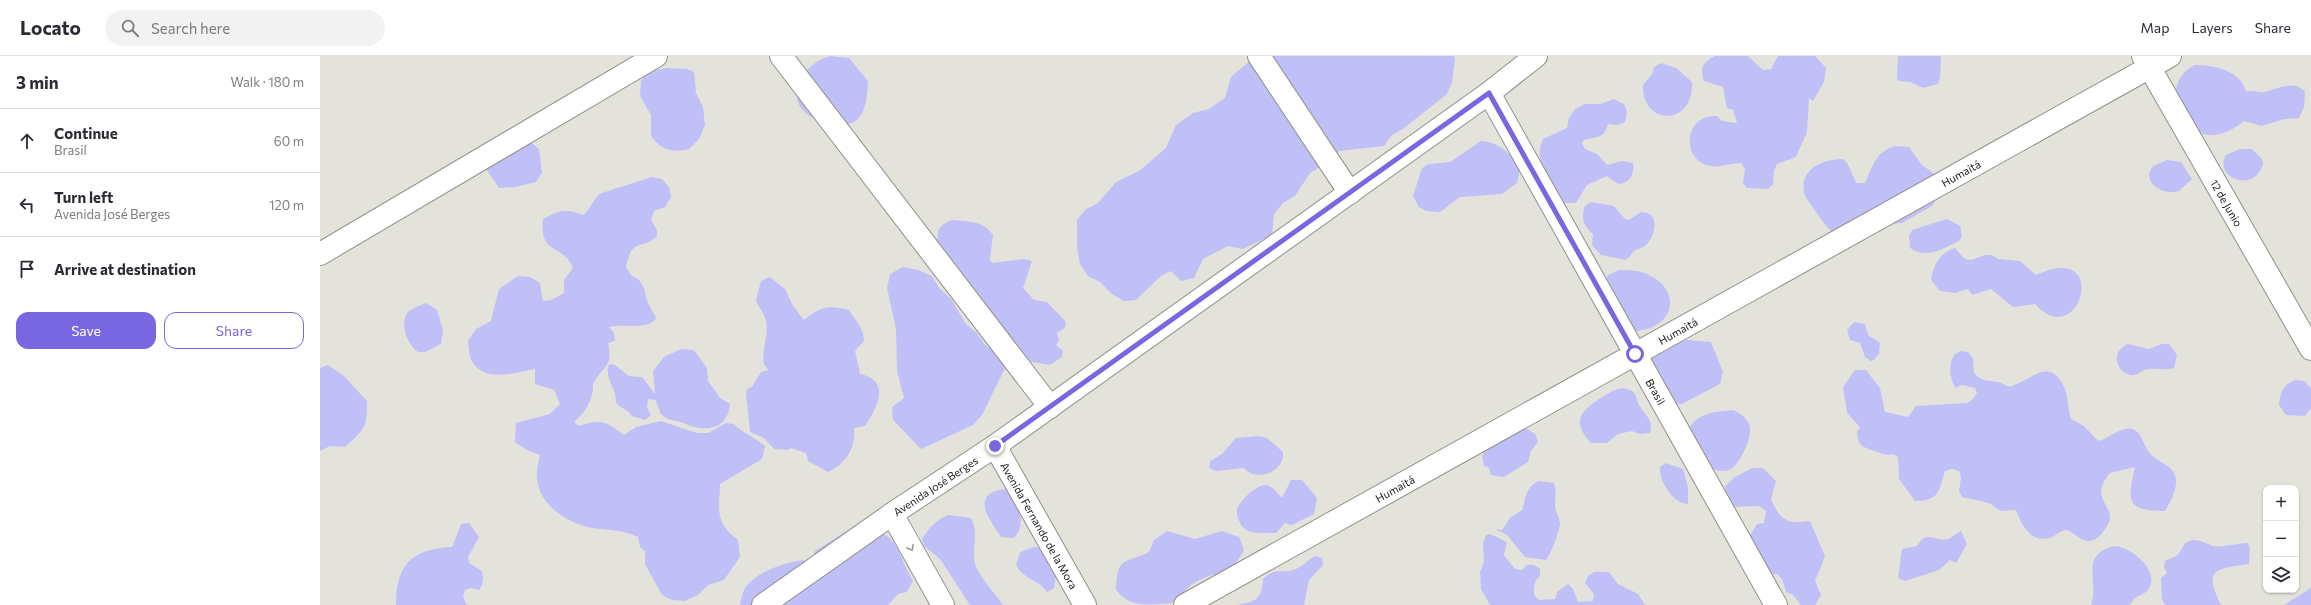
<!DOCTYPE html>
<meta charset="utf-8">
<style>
body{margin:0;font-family:Commissioner,sans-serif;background:#f2f2f3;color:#2b2b33}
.controls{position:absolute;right:12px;bottom:12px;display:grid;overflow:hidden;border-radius:8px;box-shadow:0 1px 3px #0004}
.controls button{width:36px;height:36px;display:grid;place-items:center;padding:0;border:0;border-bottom:1px solid #e1e1e2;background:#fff;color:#2b2b33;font:20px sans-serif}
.stop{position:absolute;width:12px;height:12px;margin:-9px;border:3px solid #7967e2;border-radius:50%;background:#fff}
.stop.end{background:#7967e2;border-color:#fff;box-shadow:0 1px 4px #0008}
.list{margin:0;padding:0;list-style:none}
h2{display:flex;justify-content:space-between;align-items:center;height:52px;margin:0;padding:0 16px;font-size:17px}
h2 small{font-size:13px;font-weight:400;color:#7c7c81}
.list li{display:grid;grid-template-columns:26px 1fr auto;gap:12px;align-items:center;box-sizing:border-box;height:64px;padding:0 16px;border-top:1px solid #e1e1e2}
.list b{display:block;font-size:15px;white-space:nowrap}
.list p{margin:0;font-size:13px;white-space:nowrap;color:#7c7c81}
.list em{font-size:13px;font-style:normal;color:#7c7c81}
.actions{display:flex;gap:8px;padding:12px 16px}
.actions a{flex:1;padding:9px 0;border:1px solid #7967e2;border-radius:12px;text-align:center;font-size:14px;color:#7967e2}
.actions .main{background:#7967e2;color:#fff}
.icon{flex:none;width:22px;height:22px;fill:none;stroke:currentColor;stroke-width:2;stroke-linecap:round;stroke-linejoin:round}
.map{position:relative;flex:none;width:1991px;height:549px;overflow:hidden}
header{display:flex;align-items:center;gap:24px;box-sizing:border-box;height:56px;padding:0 20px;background:#fff;border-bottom:1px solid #e1e1e2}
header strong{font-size:19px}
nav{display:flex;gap:22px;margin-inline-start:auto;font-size:14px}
.search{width:280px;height:36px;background:#f2f2f3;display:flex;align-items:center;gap:10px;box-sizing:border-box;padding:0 14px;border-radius:22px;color:#7c7c81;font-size:15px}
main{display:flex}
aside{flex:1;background:#fff}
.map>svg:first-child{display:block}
.green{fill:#c1bff7}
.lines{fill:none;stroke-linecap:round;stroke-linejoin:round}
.minor-casing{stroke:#908f88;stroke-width:24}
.major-casing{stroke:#908f88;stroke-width:24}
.minor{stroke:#fff;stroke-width:22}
.major{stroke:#fff;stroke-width:22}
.oneway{stroke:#9b9b9a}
.route{stroke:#7967e2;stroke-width:5}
.labels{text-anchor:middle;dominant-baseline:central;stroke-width:3;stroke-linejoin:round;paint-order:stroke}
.street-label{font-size:11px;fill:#21211e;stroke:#f1f0e8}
</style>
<header>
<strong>Locato</strong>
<div class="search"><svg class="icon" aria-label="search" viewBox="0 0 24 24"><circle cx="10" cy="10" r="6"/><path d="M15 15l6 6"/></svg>Search here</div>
<nav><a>Map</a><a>Layers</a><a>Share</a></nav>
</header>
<main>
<aside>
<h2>3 min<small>Walk · 180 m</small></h2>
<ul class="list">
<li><svg class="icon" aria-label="ahead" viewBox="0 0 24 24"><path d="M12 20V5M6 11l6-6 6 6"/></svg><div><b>Continue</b><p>Brasil</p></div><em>60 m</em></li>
<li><svg class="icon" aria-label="left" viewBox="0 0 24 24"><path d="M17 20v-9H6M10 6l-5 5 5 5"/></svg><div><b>Turn left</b><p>Avenida José Berges</p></div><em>120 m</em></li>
<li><svg class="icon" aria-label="arrive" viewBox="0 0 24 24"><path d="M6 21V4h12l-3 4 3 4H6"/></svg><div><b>Arrive at destination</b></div></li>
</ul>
<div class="actions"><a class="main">Save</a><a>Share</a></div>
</aside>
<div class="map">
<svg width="1991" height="549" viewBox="0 0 1991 549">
<rect width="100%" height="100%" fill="#e4e3db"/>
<path class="green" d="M510,0L529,2L548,25C547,51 543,74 512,68C507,67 501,66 497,64C460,48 479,9 510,0Z
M950,0H1134L1135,3L1132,26L1127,38L1083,73L1072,79L1064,90L1019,95L1004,109L990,117L975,140L963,147L954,158L952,179L923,193L908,190L883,203L874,222L861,225L851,215L841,220L816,244L804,245L792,238L780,226L768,220L760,208L757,193V164L766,153L778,147L796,126L819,115L846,92L856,69L873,57L889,53L905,42L911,21L931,4Z
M1395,0H1428L1443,14L1451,13L1458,0H1495L1506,12L1504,26L1493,45L1489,42L1487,76L1476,101L1457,108L1454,115L1453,128L1448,133L1427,132L1423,127L1425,113L1421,107C1411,107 1399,112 1390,110C1360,104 1364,58 1397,60L1402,65L1417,67L1413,54L1407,52L1403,31L1384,25C1379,12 1383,6 1395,0Z
M1578,0H1621L1620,22L1618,28L1603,32L1590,26L1579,25L1577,23Z
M1341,7L1356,12L1372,26C1374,72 1321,69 1323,29L1332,18L1334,11Z
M1875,9C1893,9 1921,14 1926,36C1932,33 1936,37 1944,36C1957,33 1974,23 1985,36L1984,51L1979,62L1965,63L1941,70L1924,65C1912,76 1886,87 1872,71C1869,67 1867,62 1864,57C1862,53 1857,46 1856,41C1854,28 1863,14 1875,9Z
M346,12L367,13L374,16L376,37L383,51L385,69L379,83L369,93C352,97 341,94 331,80V59L320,40L321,25L325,18L331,15Z
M1294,43L1304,48L1307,55L1305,66L1298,69L1288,68C1285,82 1276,81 1264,84L1262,87L1265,93L1277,98L1287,109L1302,105L1313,107C1315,117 1310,128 1298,128L1287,120L1267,129L1256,147H1241L1232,135V125C1221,113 1216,99 1223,83L1247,72L1249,62L1255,53L1265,48H1280Z
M207,83L219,93L222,117L216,126L195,131L179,132L164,110Z
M1161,85C1178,85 1193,99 1200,113L1197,127L1182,138L1140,141L1120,156L1106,155L1099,151L1093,140L1102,112L1109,108L1130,106Z
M1575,90L1589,91L1602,109L1613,117L1617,123L1619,138L1612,150L1582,167L1553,170L1517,177L1511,175C1507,172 1486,142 1485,140C1477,114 1502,103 1523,103C1531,109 1531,119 1537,127H1545C1553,110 1555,96 1575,90Z
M1920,93H1932L1942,103C1944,108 1942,111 1940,115C1928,135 1894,120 1906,99Z
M1847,104L1861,106L1872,123L1859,135C1843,140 1820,127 1833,110Z
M331,121L342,123L349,131L351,141L345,151L334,155L331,164L337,174V180C322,195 312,180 306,211L311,219L319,224L324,232L327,245L336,262C329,275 305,267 289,271L294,277L295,285L288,287C294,311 282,310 273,328C274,343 265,357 254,366L259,370C282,363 285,365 304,379L316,371L341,365L377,377H388L406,367L414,368C424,378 435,381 445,390L442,403L400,428C399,455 395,467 418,484L420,501L404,524L388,529L378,539L365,545L352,544L342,539L325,508V495L320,491L318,481C302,473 290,475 273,472C249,468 220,450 217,424C216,416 218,407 220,399L207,394L195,386L196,367L230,358L240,348L234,334L215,328V313C196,316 167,327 153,307C149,302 149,291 148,285L156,273L171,265L179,233L198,220L210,221L220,227L223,245L231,244L244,237V224L253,212C244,187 219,201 223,163C241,154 244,152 263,159C271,153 272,144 280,138C285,135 322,125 331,121Z
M1271,146L1294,150L1305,163L1309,164L1321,156C1340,156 1336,176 1328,187C1324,192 1319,192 1314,195C1311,198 1309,202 1306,204L1281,199L1272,189L1273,178C1263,170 1261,162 1265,150Z
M1627,163L1640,170L1642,180L1640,184C1625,192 1607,204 1590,192L1589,180L1592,174Z
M632,164C649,166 663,164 673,179L670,203L672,207L704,203L712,205L703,232L714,244L727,246L746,266L745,272L737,277L739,284L736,289L743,295L742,301L730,309L712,306L707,309L613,185L618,182C617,172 623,167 632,164Z
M1635,192L1645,203L1651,204L1665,199H1672L1678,203L1700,205L1716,219C1792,183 1760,298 1715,248L1693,251L1671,233L1652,239L1648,233L1635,237L1620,235L1611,224C1613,210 1620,196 1635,192Z
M583,211L598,214L612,220L620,233L631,243L646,268L657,277L665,289L678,297L687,308L662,359L653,369L601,393L573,364L572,351L584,342L577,315L576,273L567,232L570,218Z
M1299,214C1308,214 1318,214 1327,218C1364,235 1354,273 1315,275L1284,226L1288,219Z
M450,221L465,233L473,250L484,264C501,250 508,249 529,254C536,265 544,272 544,285L535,295L540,318C572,325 557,352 545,370L534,372C536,392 526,408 508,416L488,405L486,397L471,392L467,394L454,393L444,382L430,376L426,338L427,333L432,331L441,316L449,314L444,309C441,295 449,280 446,265C445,259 439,251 436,245L441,225Z
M106,247L117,254L123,274L121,288L105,296H98C87,289 79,267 88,256C92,252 101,249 106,247Z
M1534,266L1545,268L1548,279L1560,287L1559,298L1554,304L1551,305L1545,301L1540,287L1530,284L1527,274Z
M1358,283L1391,286L1403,316L1400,328L1362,348L1350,347L1334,336L1330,297Z
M1808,288L1829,293L1842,288H1849L1857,299L1854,312C1844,315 1834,311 1825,314C1820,315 1818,320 1811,319C1797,317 1789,296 1808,288Z
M361,293L374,294L387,312L388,325L400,342L410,348C407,376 384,376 363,367C356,364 347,365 341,358C339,355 338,348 335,344L328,343L327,352L331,359L325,364L312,360C306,351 300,353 296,346C296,329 284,324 289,308L295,309L309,320L322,321L335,338L333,315L344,301Z
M1640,295L1648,296L1653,303L1654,317C1662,326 1667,324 1678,326C1684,327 1686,332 1692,330C1709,325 1728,302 1742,327C1749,338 1747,351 1751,363L1764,370L1778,385C1788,383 1802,370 1812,373C1822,376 1823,388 1828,395C1834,404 1846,407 1852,414C1862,426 1851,445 1845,455C1804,455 1808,443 1815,411L1790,417C1786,422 1781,429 1781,436C1782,449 1796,457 1787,470C1781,480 1772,490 1760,482C1755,480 1752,475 1747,474C1740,474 1736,480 1730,482C1710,487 1701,468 1696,454L1681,455L1669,447L1642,441L1639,435L1641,422L1639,415L1632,413L1625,415C1619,434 1620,445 1595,445L1579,423L1578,401L1573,398C1564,400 1562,397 1554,395C1542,390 1539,392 1537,376L1540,371L1527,357L1523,331L1535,314H1546L1560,332L1565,356L1588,361L1596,350L1647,347L1653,343L1657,337L1655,332L1642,329L1636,332C1629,322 1628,310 1634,299Z
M8,309L24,320L47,345C47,372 45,373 25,391L10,390L0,395V312Z
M1976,324L1984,325L1991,332V352L1985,360L1966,359L1959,349C1960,337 1964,327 1976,324Z
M1302,332C1320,335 1314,341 1320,351C1326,360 1334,365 1330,377L1320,378L1312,375L1298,378L1287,387H1271C1251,365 1260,355 1282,341C1289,337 1293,334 1302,332Z
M1413,354C1420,357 1426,361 1429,368C1434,379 1420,410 1409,414C1399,417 1388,412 1379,408L1368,375C1377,356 1395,356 1413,354Z
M1204,371L1215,378L1218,386L1211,395L1208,406L1184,421L1171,419L1169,412L1164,410L1162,400L1166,392Z
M939,380L947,382L963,396C965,416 936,427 924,412L896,415L889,412L890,405L902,398L916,382Z
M1346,407L1363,413L1368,431V448C1353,448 1339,425 1340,411Z
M1432,412H1443L1456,425L1451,443C1461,465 1466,468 1490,465L1505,500L1495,525L1501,539L1495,549H1481L1473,539L1466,536L1462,523L1457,518H1442L1429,481L1437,468L1444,467L1446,455L1439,450L1412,451L1406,442L1405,430L1415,421Z
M971,424H982L997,442L994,458L972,469L965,467L956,477C948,477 936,478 928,475C921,472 914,458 918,451C921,444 937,428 946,429C953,430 958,438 962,442Z
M1219,425L1234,427C1237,435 1235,440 1235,449C1235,455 1239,460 1240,467C1240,474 1231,498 1226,504L1205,501L1187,479L1175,473L1182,474L1190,462L1202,454C1206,441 1206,430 1219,425Z
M684,433L692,434C698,449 707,468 694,482L681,481C670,464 649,438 684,433Z
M629,459L651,462C660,478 650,495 656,511C662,524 675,537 683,549H650L620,503L604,490L602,483C608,473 618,462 629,459Z
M149,467L159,481L148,501L149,507L162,515C164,523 163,528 159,534L151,532L145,534L143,541L147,549H76C76,509 91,493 132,491L141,468Z
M536,469C582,479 573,489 593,525L587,536L578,538L568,549H420C421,544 422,538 424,534C436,515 464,507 483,504L491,513L495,495Z
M847,475L875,483L902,475L919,481L924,494C911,520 898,514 876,526C868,529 863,540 857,544C850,549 847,547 839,548C822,549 807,549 796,534C797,500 804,508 829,496L834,484Z
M1641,475L1647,488L1636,507L1630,504L1619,514L1585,525L1578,522L1582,493L1597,490C1607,472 1615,487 1628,483C1632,482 1636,477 1641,475Z
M1170,478L1187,486L1184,499L1195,513L1202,514L1207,509H1214L1220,513V520C1214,525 1214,530 1214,539L1219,544L1235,543L1237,536L1248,528L1253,533L1258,546L1273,545L1274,538L1265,527L1268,520L1274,516H1289L1298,528L1318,538L1325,549H1170L1161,533L1160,516L1164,506L1163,488L1166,479Z
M1872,484C1881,484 1885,487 1893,490C1900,492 1919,487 1928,487L1930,493L1929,508C1895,513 1883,513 1901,549H1845L1842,543L1841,522L1847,517L1844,511L1845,505L1858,499L1865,487Z
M1794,490C1810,490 1842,515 1828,534C1825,538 1819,539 1815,542C1813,544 1811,548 1809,549C1802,549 1779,549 1771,549C1780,525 1758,500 1794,490Z
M714,491H721L736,519L734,532L727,536C719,524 703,523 696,509L700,496Z
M995,500L1002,502L1003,509L989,524L984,549H917C937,545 941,544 943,523C956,510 963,519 976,513C983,510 988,504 995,500Z
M1991,531V549H1965C1967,546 1985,537 1991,531Z"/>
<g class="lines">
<defs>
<g id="minor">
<path d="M461,0L730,351"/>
<path d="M939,0L1030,137"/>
<path id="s1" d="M1823,0L1991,293"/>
<path id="s2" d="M1169,37L1456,549"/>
<path d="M0,198L336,0"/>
<path d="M443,549L572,458"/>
<path id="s3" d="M865,549L1850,0"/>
</g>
<g id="major">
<path id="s4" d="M675,390L765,549"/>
<path id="s5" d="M623,549L572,458L675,390L1169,37L1216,0"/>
</g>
</defs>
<use href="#minor" class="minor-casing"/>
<use href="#major" class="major-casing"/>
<use href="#minor" class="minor"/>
<use href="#major" class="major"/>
</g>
<defs><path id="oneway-chevron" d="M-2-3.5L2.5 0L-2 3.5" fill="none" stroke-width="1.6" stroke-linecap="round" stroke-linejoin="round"/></defs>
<use class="oneway" href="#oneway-chevron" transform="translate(591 492) rotate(61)"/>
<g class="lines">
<path class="route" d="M675,390L1169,37L1315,298"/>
</g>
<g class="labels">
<g class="street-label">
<text stroke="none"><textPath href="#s3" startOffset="888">Humaitá</textPath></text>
<text stroke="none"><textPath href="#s1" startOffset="169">12 de Junio</textPath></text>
<text stroke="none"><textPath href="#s3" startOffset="564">Humaitá</textPath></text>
<text stroke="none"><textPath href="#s2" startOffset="342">Brasil</textPath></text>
<text stroke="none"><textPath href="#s5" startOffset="156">Avenida José Berges</textPath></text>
<text stroke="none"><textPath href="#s3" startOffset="240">Humaitá</textPath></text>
<text stroke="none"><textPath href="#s4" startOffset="91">Avenida Fernando de la Mora</textPath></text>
</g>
</g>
</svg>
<div class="controls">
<button>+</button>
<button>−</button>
<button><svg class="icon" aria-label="layers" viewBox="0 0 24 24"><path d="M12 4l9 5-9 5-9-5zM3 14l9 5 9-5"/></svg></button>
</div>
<div class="stop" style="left:1315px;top:298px"></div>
<div class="stop end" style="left:675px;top:390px"></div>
</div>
</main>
